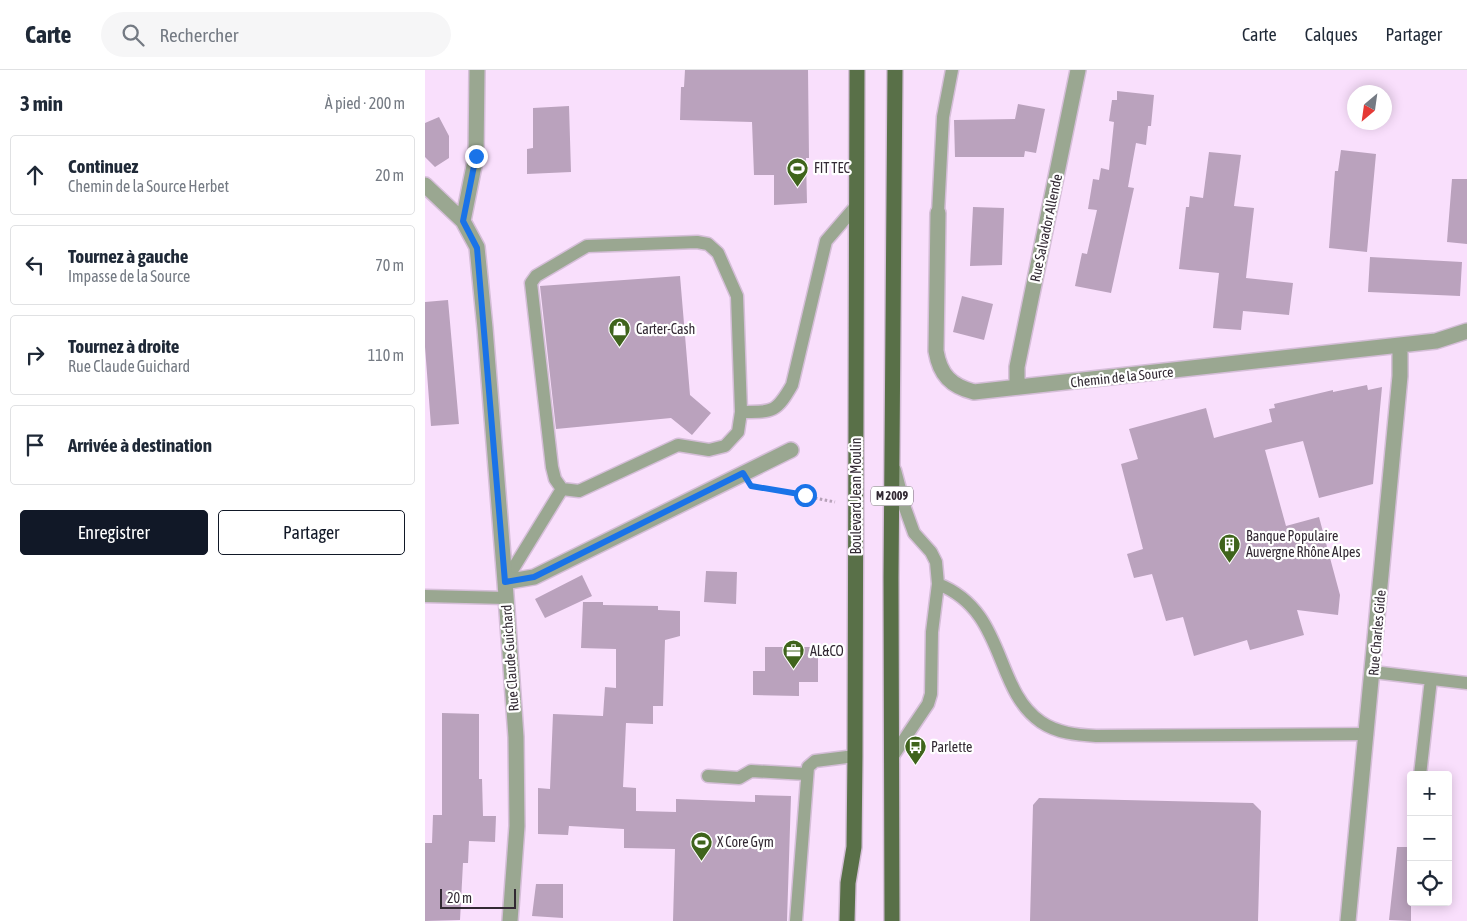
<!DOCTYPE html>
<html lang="fr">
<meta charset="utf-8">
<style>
body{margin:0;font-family:"Asap Condensed",sans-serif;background:#f6f6f7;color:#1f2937}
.controls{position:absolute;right:15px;bottom:15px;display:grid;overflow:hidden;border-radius:5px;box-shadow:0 2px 12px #0003}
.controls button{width:45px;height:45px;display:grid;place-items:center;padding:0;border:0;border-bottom:1px solid #e0e1e3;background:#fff;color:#1f2937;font:25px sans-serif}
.compass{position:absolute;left:922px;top:15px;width:45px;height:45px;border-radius:50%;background:#fff;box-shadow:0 2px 12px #0003;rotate:209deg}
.scale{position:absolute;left:15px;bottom:12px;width:76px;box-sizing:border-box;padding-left:5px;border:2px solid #322933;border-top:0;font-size:14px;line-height:18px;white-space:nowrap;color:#322933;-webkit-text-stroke:4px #fff;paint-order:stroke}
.stop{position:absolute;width:15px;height:15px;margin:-11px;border:4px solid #1a73e8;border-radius:50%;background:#fff}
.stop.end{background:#1a73e8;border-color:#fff;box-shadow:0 1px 5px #0008}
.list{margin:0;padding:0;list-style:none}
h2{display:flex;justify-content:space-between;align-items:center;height:65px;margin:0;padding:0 20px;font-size:21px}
h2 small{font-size:16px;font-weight:400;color:#747a83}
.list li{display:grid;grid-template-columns:32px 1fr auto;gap:15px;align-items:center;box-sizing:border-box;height:80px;margin:0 10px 10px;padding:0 10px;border:1px solid #e0e1e3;border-radius:5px}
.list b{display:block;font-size:19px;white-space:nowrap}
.list p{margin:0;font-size:16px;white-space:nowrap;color:#747a83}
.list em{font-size:16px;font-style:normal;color:#747a83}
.actions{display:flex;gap:10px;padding:15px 20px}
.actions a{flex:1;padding:11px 0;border:1px solid #111827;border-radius:5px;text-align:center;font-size:18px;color:#111827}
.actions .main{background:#111827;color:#fff}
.icon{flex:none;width:28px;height:28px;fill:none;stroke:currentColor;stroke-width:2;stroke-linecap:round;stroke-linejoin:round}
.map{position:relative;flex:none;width:1042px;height:851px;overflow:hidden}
header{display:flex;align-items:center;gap:30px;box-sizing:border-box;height:70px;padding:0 25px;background:#fff;border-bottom:1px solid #e0e1e3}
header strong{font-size:24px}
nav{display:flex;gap:28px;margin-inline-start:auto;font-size:18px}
.search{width:350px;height:45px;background:#f6f6f7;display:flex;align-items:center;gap:12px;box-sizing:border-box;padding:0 18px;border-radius:28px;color:#747a83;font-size:19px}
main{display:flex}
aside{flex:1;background:#fff}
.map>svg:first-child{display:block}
.building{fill:#baa2bd}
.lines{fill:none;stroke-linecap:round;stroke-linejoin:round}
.lane-casing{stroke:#d5bed8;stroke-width:15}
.street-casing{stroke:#d5bed8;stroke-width:18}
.primary-casing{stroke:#d5bed8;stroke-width:18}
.path{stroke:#b6a1b8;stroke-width:3;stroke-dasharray:2.5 2.5;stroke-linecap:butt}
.lane{stroke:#9aa791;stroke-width:12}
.street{stroke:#9aa791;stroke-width:15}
.primary{stroke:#597048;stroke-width:15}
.route{stroke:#1a73e8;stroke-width:6}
.labels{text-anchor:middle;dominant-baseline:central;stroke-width:4.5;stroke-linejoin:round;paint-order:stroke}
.shield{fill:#fff;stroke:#706970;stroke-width:1}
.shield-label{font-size:12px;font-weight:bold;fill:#322933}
.poi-label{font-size:14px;fill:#322933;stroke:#fff;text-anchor:start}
.street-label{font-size:14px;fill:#322933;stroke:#fff}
</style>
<header>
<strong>Carte</strong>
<div class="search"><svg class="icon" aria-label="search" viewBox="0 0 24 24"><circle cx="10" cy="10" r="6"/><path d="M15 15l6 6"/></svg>Rechercher</div>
<nav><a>Carte</a><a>Calques</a><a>Partager</a></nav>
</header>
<main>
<aside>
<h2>3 min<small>À pied · 200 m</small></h2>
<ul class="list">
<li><svg class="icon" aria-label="ahead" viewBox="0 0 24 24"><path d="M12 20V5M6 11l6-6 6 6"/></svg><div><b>Continuez</b><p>Chemin de la Source Herbet</p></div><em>20 m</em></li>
<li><svg class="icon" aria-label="left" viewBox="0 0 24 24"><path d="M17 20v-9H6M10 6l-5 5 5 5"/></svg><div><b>Tournez à gauche</b><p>Impasse de la Source</p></div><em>70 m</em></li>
<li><svg class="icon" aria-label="right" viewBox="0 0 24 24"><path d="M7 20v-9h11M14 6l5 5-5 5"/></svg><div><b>Tournez à droite</b><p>Rue Claude Guichard</p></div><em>110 m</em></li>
<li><svg class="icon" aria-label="arrive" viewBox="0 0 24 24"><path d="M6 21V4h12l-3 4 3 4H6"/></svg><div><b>Arrivée à destination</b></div></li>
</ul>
<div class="actions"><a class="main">Enregistrer</a><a>Partager</a></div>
</aside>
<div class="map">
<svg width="1042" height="851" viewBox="0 0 1042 851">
<rect width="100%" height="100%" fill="#f9dffc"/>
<path class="building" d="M260,0H383L384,88H381L382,133L349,135V105H329L327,52L255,50L256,17H259Z
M692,21L729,25L726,56H723L721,75L711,73L703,117L709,118L686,223L650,216L657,183L662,184L672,140L663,139L668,109L674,110L676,98L684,100L689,52L684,51L687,30H692Z
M593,34L620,39L611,83L600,81L599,87H530L529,50L590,49Z
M144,36L146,102L102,104V79L108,78V38Z
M14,47L24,66V88L10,97L0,87V53Z
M916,80L951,84L942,182L904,178L910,101H913Z
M784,82L816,85L809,136L829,138L821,208L868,213L864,245L818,241L816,260L788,258L794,203L754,199L761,137H764L765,126L778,128Z
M1027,109H1042V174L1022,172Z
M548,137L579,138L577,195L545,196Z
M945,187L1037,192L1035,226L943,222Z
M255,206L265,325L286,343L267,365L246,348L131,359L115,216Z
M537,226L568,234L559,270L528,262Z
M23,230L34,354L6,356L0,277V232Z
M942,315L943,320L957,317L948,414L894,428L878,371L840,380L861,456L894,447L915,525L913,545L872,540L879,565L825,580L822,570L769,586L758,547L741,551L727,504L709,508L702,484L718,479L696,394L713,389L704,359L781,338L789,368L847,352L844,339L850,338L849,334L908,320V322Z
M281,501L312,502L311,534L279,532Z
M157,505L167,526L120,548L110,529Z
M158,532H178V535L233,536V540L255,541V566L240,570L238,636H228V654L201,653L198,717L211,718V741L251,742V729L330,732V725L366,726L362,851H248L250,779L199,778V759L144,756L143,765L113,764V718L125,719L128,644L178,646L180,617L191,618V579L156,578Z
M340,577H393V612H374V626L328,625V601H340Z
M17,643L54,644V709H57L58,746H71L70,772L44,771L43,793H38L35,850L0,851V773H7L8,745H17Z
M614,728L828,733L836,741L833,851H605L608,735Z
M972,777H986V851L964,850Z
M111,814H138V848L107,846Z"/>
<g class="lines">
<defs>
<path id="lane" d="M513,143L518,47L527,0
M272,172L283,174L293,183L312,226L316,342L313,362L300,376L284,380L253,375L154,421L137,419L130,409L127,397L106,213L111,206L162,176Z
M316,342C348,342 351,343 367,315L401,171L431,136
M80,512L137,419
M513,514C582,541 568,619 616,652C632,663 652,665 671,666L942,664
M0,526L81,528
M948,602L1042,613
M468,686L503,634L506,624L507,562L513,514L511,492L506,482L489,463L480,438L470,400
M995,705L1006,609
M283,706L314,708L326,701L381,704
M371,851L383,697L390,691L430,686"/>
<path id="street" d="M52,0L51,86L38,151L52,177L60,258L80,512L91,667L92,756L85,851
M0,115L38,151
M513,143L511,281C515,305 526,316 549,322L975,275L1011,271L1042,261
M592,317V297L653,0
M80,512L109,507L366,380
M923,851L975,306V275"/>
<path id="primary" d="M422,851L423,813L429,777L430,686L432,0
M467,851L466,508L470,0"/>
</defs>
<use href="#lane" class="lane-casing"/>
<use href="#street" class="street-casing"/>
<use href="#primary" class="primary-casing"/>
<path class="path" d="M336,417L410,432"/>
<use href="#lane" class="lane"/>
<use href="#street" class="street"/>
<use href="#primary" class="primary"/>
</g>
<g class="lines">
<path class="route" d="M51,86L38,151L52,178L80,512L109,507L318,403L326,416L380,425"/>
</g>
<defs>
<symbol id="stadium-pin" viewBox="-11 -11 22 30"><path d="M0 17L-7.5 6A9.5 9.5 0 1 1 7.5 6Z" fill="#3f641c" stroke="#fff"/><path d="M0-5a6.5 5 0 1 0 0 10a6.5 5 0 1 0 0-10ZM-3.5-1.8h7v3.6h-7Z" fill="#fff"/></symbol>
<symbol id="shop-pin" viewBox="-11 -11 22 30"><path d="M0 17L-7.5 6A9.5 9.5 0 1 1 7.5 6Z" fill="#3f641c" stroke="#fff"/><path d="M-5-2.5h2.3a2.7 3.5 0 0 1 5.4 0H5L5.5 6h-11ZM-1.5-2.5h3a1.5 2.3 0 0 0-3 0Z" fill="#fff"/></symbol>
<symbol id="building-pin" viewBox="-11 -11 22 30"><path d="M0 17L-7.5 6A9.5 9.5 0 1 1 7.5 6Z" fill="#3f641c" stroke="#fff"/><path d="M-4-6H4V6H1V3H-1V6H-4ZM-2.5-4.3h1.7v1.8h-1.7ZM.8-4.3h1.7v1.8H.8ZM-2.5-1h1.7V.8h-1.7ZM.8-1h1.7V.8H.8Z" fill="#fff"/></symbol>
<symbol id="office-pin" viewBox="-11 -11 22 30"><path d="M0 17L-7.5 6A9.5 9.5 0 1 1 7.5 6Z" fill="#3f641c" stroke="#fff"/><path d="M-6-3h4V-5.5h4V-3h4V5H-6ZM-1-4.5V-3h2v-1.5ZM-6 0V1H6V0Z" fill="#fff"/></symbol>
<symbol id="bus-pin" viewBox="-11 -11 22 30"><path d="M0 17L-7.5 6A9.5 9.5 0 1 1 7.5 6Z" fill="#3f641c" stroke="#fff"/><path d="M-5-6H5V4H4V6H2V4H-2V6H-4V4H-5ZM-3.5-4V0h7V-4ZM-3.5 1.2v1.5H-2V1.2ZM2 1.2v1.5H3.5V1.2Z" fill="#fff"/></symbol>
</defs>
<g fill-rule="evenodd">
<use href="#stadium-pin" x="360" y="86" width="25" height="34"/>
<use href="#shop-pin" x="182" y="246" width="25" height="34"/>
<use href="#building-pin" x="792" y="462" width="25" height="34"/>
<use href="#office-pin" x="356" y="568" width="25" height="34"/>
<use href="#bus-pin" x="478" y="664" width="25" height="34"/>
<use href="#stadium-pin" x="264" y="760" width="25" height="34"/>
</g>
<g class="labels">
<rect class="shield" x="446" y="416.5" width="42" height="19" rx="4"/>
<g class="shield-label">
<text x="467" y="426">M 2009</text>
</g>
<g class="poi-label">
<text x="389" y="98">FIT TEC</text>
<text x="211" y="259">Carter-Cash</text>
<text x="821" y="466">Banque Populaire<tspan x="821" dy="16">Auvergne Rhône Alpes</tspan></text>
<text x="385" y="581">AL&amp;CO</text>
<text x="506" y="677">Parlette</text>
<text x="292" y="772">X Core Gym</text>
</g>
<g class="street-label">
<text transform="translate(621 158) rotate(-78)">Rue Salvador Allende</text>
<text transform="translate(697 307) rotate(-6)">Chemin de la Source</text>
<text transform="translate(431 426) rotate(-90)">Boulevard Jean Moulin</text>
<text transform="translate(952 563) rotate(-85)">Rue Charles Gide</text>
<text transform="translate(85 588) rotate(-94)">Rue Claude Guichard</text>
</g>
</g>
</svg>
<div class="controls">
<button>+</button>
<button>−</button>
<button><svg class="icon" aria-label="locate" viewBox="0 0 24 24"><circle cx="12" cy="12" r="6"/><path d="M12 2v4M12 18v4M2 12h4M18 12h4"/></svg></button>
</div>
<svg class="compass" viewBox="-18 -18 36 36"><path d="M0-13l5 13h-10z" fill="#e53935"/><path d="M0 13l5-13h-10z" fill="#747a83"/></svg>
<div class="scale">20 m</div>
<div class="stop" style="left:380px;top:425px"></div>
<div class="stop end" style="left:51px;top:86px"></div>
</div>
</main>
